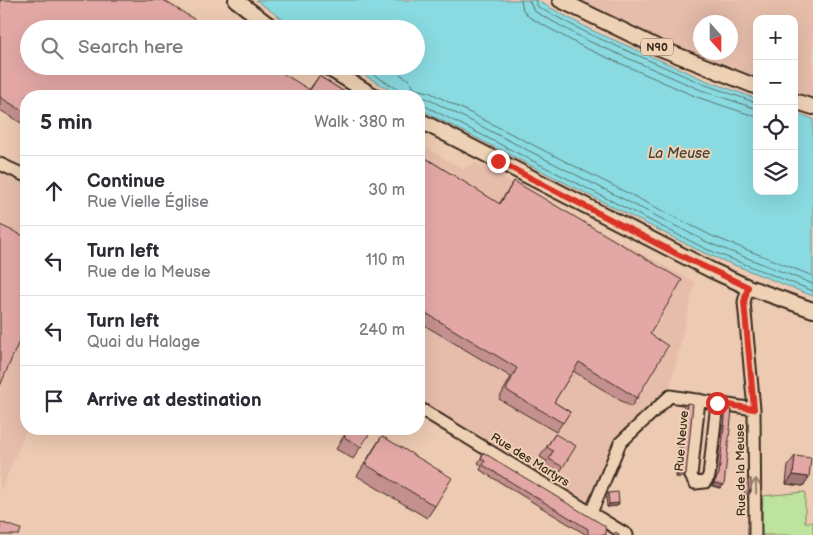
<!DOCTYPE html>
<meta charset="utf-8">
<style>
body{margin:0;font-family:"Balsamiq Sans",sans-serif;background:#f7f7f7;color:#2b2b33}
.controls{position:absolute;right:15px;top:15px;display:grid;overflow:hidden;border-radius:10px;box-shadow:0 5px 20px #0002}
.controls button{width:45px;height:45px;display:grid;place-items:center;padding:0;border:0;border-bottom:1px solid #e1e1e2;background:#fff;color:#2b2b33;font:25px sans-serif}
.compass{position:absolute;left:693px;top:15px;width:45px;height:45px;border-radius:50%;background:#fff;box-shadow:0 5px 20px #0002;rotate:159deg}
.stop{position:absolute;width:15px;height:15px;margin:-11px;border:4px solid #d93025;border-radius:50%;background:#fff}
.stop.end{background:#d93025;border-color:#fff;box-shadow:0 1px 5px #0008}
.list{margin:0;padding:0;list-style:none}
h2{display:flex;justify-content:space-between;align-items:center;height:65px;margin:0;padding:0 20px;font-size:21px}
h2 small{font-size:16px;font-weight:400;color:#7c7c81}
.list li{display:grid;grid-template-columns:32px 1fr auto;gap:15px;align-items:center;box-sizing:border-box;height:70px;padding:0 20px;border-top:1px solid #e1e1e2}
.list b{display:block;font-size:19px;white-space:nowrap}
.list p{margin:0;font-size:16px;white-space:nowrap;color:#7c7c81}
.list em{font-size:16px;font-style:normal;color:#7c7c81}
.icon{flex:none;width:28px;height:28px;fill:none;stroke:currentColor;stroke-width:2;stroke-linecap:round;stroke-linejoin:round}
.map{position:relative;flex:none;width:813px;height:535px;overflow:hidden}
.search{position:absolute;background:#fff;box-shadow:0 5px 20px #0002;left:20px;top:20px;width:405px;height:55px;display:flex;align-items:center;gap:12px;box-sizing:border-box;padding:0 18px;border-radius:28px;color:#7c7c81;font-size:19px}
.panel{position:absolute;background:#fff;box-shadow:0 5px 20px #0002;left:20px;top:90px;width:405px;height:345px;border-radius:20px}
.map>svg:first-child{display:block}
.built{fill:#e6bdab;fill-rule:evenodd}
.green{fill:#bde39e;stroke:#7c865e}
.water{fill:#89dbe1;stroke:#6a9493}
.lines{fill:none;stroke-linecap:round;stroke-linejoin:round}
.shore{stroke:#5a716c;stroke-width:1}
.minor-casing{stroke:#3b2a1e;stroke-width:15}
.major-casing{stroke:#3b2a1e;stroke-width:18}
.minor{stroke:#efd2b5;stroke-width:11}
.major{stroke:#efd2b5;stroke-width:14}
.wall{fill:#c3908f;stroke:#3b2a1e}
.shaded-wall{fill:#9f7674;stroke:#3b2a1e}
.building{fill:#e3a8a6;stroke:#3b2a1e}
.oneway{stroke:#957e6a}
.route{stroke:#d93025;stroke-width:6}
.labels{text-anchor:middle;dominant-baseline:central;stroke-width:4;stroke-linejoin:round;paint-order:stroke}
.shield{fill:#efd2b5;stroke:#715c4b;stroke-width:1}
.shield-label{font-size:11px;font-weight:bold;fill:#3b2a1e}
.street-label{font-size:12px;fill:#3b2a1e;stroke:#efd2b5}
.water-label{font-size:14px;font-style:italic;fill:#47453b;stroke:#efd2b5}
</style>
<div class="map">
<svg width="813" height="535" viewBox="0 0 813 535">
<rect width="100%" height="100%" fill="#edcab2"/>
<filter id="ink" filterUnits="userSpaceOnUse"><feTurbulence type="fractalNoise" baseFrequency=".02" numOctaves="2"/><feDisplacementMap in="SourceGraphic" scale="10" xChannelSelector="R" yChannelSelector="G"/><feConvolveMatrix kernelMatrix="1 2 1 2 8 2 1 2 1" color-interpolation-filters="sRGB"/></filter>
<g filter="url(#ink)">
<path class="built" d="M577,0H813V99L794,93V19H757V81L614,21ZM700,22H730V52H700Z
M419,144L463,169L475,163L695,282L669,392L615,443L588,503L419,401Z
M0,171L26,183L27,429L0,492Z"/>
<path class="green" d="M805,492V522H813V535H761L763,496Z"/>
<path class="water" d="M256,0H536L591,30L705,80L757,99V191H794V112L813,119V296L704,253L433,116L419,107V96H400L349,66H416V29H296Z"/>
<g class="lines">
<path class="shore" d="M521,0L523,10L529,17L583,47L697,97L757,117
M529,0L534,11L586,40L701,90L757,109
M535,0L538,7L589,34L703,84L757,103
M359,66L399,90L402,96
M386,66L408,79L415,89L429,92L712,236L813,276
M419,97L426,98L709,243L813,284
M419,103L706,249L813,291"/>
<defs>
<path id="minor" d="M0,164L26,176
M748,287L744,302L754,409L755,535
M699,400L691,476L695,483L705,482L709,476L717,403
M419,408L627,535
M591,513L620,443L670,396L754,409"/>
<path id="major" d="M236,0L274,29
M560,0L657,47L757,87
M325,66L374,96
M794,101L813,107
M419,120L711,270L748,287L813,310"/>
</defs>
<use href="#minor" class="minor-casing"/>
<use href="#major" class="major-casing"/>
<use href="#minor" class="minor"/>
<use href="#major" class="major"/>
</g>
<path class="wall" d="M0,0L309,90L319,76L351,96H26V126L0,110Z
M419,154L499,204L514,181L650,334L637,398L631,407L573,371L554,402L570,412L556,432L499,399L511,377L419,322Z
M687,403L684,477H676L684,406Z
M726,409L724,485L721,488L712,486L716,477L724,412Z
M348,429H372L353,459L336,449Z
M555,434L563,467L557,476L543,468L547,461L540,457Z
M382,436L435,506L427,518L357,476L374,448Z
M484,453L606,535H585V534L480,470L482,466L478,463Z
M795,456L809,477L803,486L786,484L788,465Z
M748,479L751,491L747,498L745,497L744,485Z
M608,493L619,503L617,506L607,507L606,496Z"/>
<path class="shaded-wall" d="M678,474H686L684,477H676Z
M793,475L809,477L803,486L786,484Z
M714,483L724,485L721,488L712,486Z
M749,491H751L747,498L745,497Z
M619,503L617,506L607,507L609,504Z"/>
<path class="building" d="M0,0H163L210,29H29V66H271L310,90L319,76L351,96H26V113L0,97Z
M419,154L500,204L514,181L682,280L650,334L668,346L637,398L579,362L554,402L570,412L563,423L506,390L517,368L419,309Z
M0,225L26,237V325L0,386Z
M687,403L693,404L686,474H678Z
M726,409L732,410L724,485L714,483L719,474Z
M349,429H372L361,447L344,437Z
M555,434L576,446L563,467L549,459L553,451L547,447Z
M382,436L452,478L435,506L365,464Z
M484,453L605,526L606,535H588V529L483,465L485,461L481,458Z
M795,456L811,458L809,477L793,475Z
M748,479H751V491H749Z
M618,492L619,503L609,504L608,493Z
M0,522L21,529L19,535H0Z
M616,532L620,535H612Z"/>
<defs><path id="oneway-shaft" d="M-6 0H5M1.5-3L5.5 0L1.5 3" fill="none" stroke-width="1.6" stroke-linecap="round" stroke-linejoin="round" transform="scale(1.25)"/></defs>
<use class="oneway" href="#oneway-shaft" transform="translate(756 486) rotate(-91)"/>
</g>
<g class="lines" filter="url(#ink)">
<path class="route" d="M498,161L677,254L748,287L744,302L754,409L717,403"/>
</g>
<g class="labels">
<rect class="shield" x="641" y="38.5" width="32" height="17" rx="4"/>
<g class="shield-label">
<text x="657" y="47">N90</text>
</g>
<g class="street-label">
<text transform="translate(682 441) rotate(-85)">Rue Neuve</text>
<text transform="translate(530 460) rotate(32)">Rue des Martyrs</text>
<text transform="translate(741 470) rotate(-91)">Rue de la Meuse</text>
</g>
<g class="water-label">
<text x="679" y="153">La Meuse</text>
</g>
</g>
</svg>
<div class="controls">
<button>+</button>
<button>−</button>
<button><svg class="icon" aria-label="locate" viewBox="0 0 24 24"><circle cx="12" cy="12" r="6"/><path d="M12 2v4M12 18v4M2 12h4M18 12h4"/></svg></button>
<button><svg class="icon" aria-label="layers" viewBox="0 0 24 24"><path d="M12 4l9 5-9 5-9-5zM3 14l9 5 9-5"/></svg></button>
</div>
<svg class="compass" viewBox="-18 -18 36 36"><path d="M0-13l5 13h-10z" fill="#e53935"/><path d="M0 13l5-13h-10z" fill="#7c7c81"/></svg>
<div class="stop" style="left:717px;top:403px"></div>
<div class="stop end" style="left:498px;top:161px"></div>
<div class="search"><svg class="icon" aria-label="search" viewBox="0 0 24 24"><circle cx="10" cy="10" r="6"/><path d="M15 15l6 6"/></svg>Search here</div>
<section class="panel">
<h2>5 min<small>Walk · 380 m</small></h2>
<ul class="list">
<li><svg class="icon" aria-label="ahead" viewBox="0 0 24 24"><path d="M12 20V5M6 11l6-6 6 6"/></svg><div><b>Continue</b><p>Rue Vielle Église</p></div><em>30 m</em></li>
<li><svg class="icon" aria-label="left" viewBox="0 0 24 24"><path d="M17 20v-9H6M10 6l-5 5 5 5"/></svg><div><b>Turn left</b><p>Rue de la Meuse</p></div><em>110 m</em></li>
<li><svg class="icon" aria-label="left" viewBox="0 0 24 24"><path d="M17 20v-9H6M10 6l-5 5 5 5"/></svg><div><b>Turn left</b><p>Quai du Halage</p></div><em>240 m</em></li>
<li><svg class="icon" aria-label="arrive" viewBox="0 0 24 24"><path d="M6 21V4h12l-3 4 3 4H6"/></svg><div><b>Arrive at destination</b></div></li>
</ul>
</section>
</div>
